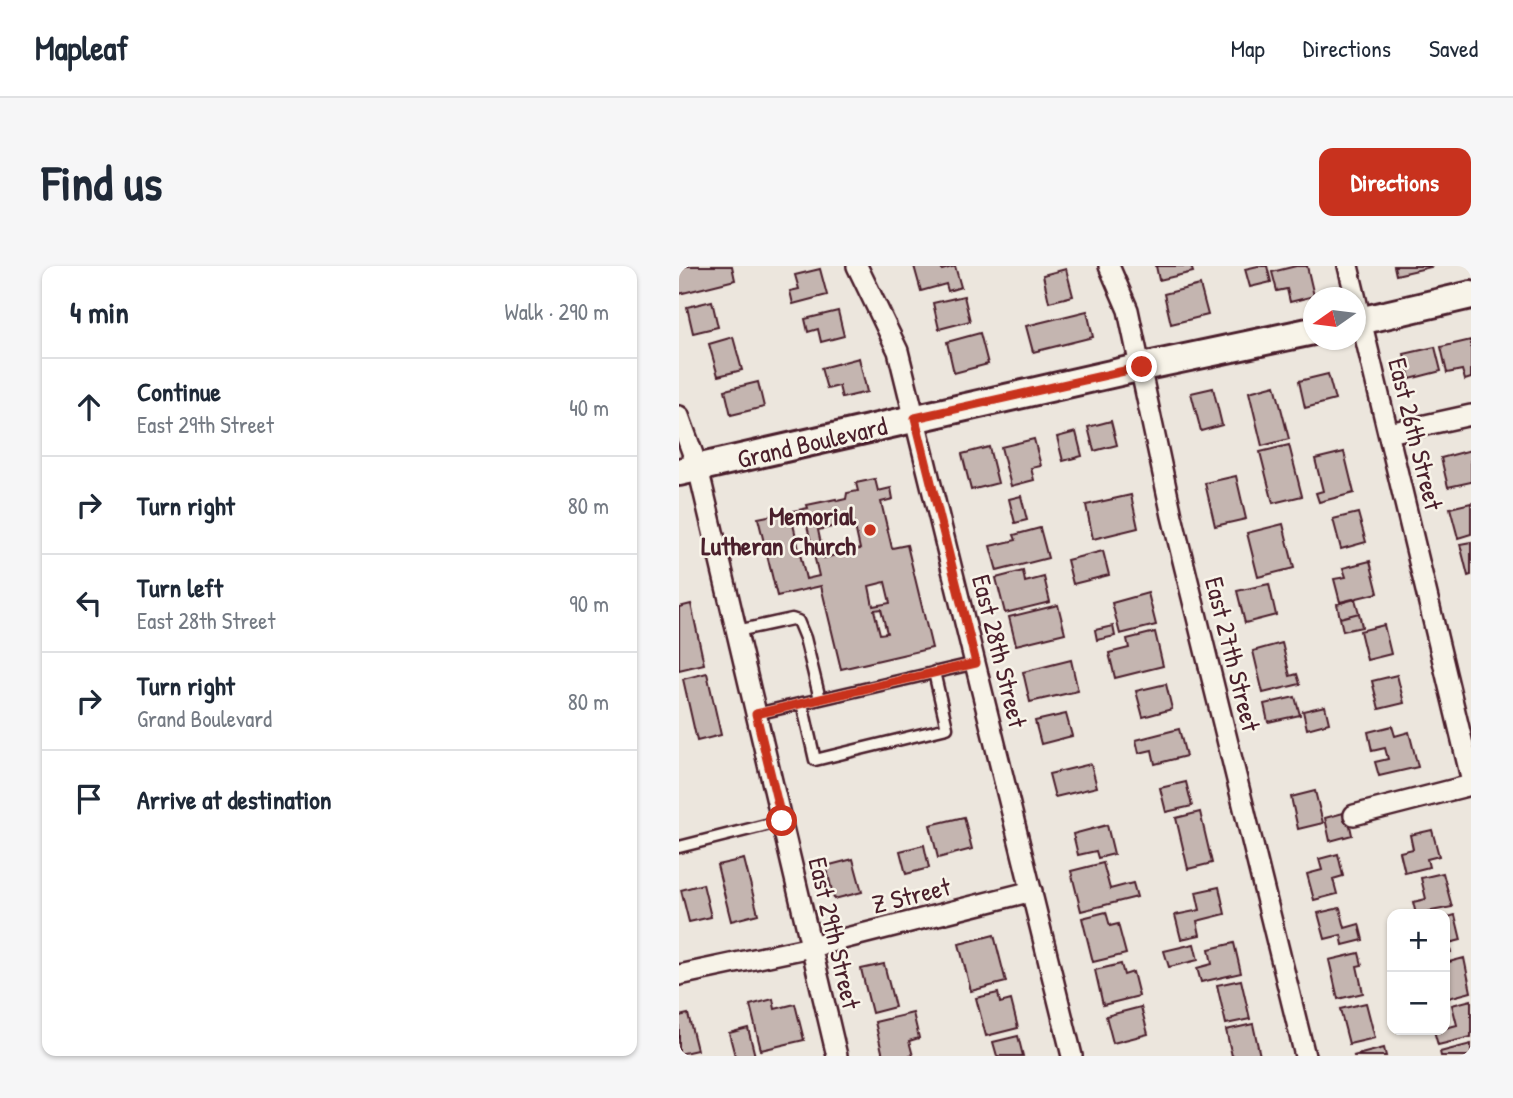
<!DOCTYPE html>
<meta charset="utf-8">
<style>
body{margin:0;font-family:"Patrick Hand",sans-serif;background:#f6f6f7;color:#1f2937}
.controls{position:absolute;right:21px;bottom:21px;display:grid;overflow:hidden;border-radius:14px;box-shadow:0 2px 5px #0004}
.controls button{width:63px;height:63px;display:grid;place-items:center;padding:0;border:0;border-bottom:2px solid #e0e1e3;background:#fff;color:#1f2937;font:35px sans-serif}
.compass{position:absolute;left:624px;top:21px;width:63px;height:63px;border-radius:50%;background:#fff;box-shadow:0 2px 5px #0004;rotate:256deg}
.stop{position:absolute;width:21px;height:21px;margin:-16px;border:5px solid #c8321e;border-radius:50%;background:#fff}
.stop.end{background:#c8321e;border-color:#fff;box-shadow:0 2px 7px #0008}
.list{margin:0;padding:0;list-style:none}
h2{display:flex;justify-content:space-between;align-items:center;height:91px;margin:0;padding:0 28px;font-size:30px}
h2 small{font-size:23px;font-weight:400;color:#747a83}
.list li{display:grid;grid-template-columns:46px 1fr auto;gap:21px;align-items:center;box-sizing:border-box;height:98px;padding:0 28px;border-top:2px solid #e0e1e3}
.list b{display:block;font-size:26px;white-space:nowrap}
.list p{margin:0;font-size:23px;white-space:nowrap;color:#747a83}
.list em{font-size:23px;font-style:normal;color:#747a83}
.icon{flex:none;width:38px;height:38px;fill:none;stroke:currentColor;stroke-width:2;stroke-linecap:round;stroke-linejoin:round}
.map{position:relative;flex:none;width:792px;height:790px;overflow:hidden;border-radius:14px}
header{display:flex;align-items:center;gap:42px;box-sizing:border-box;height:98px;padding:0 35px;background:#fff;border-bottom:2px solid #e0e1e3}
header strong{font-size:33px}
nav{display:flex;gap:38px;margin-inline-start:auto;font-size:24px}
.intro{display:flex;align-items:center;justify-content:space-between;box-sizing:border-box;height:168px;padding:0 42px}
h1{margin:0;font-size:49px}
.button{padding:18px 32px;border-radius:14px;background:#c8321e;color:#fff;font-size:24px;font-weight:700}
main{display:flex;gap:42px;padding:0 42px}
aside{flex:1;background:#fff;border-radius:14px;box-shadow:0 2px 5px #0004}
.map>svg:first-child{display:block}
.building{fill:#c4b5b0;stroke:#4a1f2b;stroke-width:2;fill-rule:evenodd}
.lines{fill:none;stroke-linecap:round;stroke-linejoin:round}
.lane-casing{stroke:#4a1f2b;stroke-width:15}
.street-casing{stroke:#4a1f2b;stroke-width:24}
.secondary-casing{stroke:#4a1f2b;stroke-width:32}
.lane{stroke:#f7f3e8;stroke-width:10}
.street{stroke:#f7f3e8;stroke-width:19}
.secondary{stroke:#f7f3e8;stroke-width:26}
.route{stroke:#c8321e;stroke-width:9}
.poi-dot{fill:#c8321e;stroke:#f7f3e8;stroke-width:2.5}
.labels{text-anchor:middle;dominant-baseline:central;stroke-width:5;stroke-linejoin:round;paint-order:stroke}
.street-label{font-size:26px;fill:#4a1f2b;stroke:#f7f3e8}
.poi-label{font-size:26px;font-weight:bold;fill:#4a1f2b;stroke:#f7f3e8;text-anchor:end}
</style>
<header>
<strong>Mapleaf</strong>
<nav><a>Map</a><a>Directions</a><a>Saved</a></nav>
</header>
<div class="intro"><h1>Find us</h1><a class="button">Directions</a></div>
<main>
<aside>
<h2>4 min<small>Walk · 290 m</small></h2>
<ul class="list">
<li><svg class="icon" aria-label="ahead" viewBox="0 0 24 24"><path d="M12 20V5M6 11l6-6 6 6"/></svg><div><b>Continue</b><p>East 29th Street</p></div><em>40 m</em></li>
<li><svg class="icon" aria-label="right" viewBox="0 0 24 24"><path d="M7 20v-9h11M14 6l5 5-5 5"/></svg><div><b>Turn right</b></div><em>80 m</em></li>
<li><svg class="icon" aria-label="left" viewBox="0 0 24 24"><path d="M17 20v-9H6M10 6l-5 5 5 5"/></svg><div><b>Turn left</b><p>East 28th Street</p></div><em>90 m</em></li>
<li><svg class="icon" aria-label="right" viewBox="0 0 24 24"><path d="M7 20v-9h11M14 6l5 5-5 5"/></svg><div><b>Turn right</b><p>Grand Boulevard</p></div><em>80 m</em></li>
<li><svg class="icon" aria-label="arrive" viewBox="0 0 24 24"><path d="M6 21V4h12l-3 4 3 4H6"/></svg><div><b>Arrive at destination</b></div></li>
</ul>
</aside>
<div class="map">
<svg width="792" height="790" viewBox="0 0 792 790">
<rect width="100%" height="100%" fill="#ece6dd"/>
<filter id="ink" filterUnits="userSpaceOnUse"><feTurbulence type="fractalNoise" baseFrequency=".0143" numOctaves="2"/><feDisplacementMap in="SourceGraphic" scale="14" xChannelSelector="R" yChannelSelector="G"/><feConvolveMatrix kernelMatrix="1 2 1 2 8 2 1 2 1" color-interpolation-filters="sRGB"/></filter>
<g filter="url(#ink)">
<path class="building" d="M0,0H53L56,14L0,28Z
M235,0H261L263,4L276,0L282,21L269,25L267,18L242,25Z
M477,0H512L514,6L480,14Z
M579,0H588L592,16L571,21L566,3Z
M617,0H628L635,30L611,36L608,23L598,25L593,6Z
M715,0H751L752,1L717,9Z
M141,3L148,29L114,38L111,25L120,23L116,9Z
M387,3L394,30L370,36L364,9Z
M521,19L529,49L492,58L485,28Z
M285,30L291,55L260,63L254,37Z
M33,35L39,61L14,67L8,41Z
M159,45L165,70L142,76L139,63L129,66L126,53Z
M408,45L414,71L354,86L347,60Z
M301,67L309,98L275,107L268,76Z
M54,71L63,104L39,110L30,78Z
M792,74V112L786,114L783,104L768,107L762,81Z
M756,81L762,105L731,113L725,88Z
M180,92L188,126L163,132L160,120L148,123L142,102Z
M649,108L656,134L626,142L620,115Z
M79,116L85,141L52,149L46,124Z
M596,119L610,173L583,180L570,126Z
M534,122L543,159L522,165L512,127Z
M432,155L438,179L415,185L409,161Z
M397,166L403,190L384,195L378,171Z
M355,173L362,200L352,202L355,214L332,220L322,181Z
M610,179L623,230L594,237L581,186Z
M310,181L319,217L292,224L283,188Z
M792,184V216L769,221L762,192Z
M665,186L675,227L640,236L637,227L644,225L636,193Z
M557,210L567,253L536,260L526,217Z
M196,213L199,225L212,222L214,233L202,236L213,282L228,279L253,382L162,403L142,320L98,330L79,252L129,242L128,239L157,233L158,235L167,233L168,227L179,225L177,217ZM126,251L140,310L127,313L113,254ZM175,256L181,283L145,292L139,264ZM206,316L211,337L194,340L190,320ZM202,343L208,367L201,368L195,344Z
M452,229L459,262L414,273L407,239Z
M342,230L348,254L336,257L330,233Z
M792,237V268L779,272L771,242Z
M679,247L687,276L662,283L654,253Z
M604,258L615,302L579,311L568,267Z
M361,262L369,292L318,305L311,280L337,274L335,269Z
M792,276V309L789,310L781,278Z
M424,285L430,309L394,318L388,294Z
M691,295L699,327L661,336L655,313L667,311L664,302Z
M344,305L346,316L365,311L371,336L326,347L317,312Z
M590,318L597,349L566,357L558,325Z
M469,327L477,359L441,368L433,337Z
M676,333L680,347L661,352L658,338Z
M12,338L25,398L0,404V341Z
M379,339L386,367L337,379L330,351Z
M680,347L683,361L664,365L661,352Z
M705,359L712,388L688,394L681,365Z
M434,360L436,370L418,374L416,364Z
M476,366L484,400L436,412L430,387L450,382L448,373Z
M603,377L611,410L618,408L621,418L584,427L574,385Z
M392,394L399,425L351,436L344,406Z
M28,407L42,469L18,475L4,413Z
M718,409L725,437L700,443L693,415Z
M487,418L493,443L464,451L457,425Z
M616,431L621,449L589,456L585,438Z
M646,440L650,457L628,463L624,445Z
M387,448L393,470L362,478L356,455Z
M713,460L716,470L730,466L739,501L700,510L696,496L709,493L706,482L693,485L689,466Z
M500,463L507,490L476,498L473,484L460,487L457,474Z
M412,498L418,521L376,531L370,508Z
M507,516L513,540L487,546L481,522Z
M636,525L644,557L619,563L612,531Z
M521,546L533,597L509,603L497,552Z
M668,546L673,569L651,575L646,552Z
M285,551L293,583L259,592L251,559Z
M428,559L435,588L419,592L417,585L399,589L394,568Z
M753,564L760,590L748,593L750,601L726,607L721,586L734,583L731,569Z
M245,579L250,602L227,608L221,585Z
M659,588L664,610L654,613L658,628L635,634L628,608L643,604L640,593Z
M65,593L79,648L52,655L38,599Z
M174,593L183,626L155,633L147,600Z
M424,597L431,623L454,617L458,631L402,645L392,605Z
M764,607L773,641L737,648L734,636L747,633L742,612Z
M24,618L32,651L10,656L2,624Z
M540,621L546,648L518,655L521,669L502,673L496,649L521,644L517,626Z
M661,642L666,662L680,658L684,674L664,679L662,669L646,673L639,647Z
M427,646L431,660L439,658L447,688L414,696L403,652Z
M776,649L782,674L770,677L772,686L766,688V652Z
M315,669L327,716L292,725L280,678Z
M555,677L562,707L522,716L518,702L533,698L530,683Z
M515,678L519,694L490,701L485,685Z
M680,687L683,699L678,700L684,727L659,733L650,694Z
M785,692L792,726L766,733V718H768L766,697Z
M205,698L216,741L193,747L182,703Z
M442,698L445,709L454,706L460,730L424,739L416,704Z
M562,714L571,753L547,758L538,719Z
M319,727L321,737L332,734L339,762L307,770L297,732Z
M94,733L96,743L116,738L125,774L82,784L71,739Z
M792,734V771L759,779L755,765L778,759L773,739Z
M687,737L696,772L670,778L661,743Z
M462,741L469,768L434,777L427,750Z
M234,747L240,772L230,775L234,790H204L196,756Z
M9,748L18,784L0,788V750Z
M574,758L581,790H553L547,764Z
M69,762L76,790H56L50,767Z
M339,770L344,790H318L314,776Z
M792,778V790H762L761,786Z
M705,782L707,790H674Z"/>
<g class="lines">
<defs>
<path id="lane" d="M58,365L113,353L119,355L126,372L141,433
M123,437L136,494L268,462L255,406
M77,448L297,397
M0,581L103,555"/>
<path id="street" d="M178,0L219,85L393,790
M430,0L449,44L493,250L626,790
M669,0L792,512
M0,150L19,202L158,790
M710,167L792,149
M675,549L792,519
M0,709L132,681L353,625"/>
<path id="secondary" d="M676,56L792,29
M0,206L463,101L634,65"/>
</defs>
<use href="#lane" class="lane-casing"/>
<use href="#street" class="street-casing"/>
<use href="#secondary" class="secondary-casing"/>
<use href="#lane" class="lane"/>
<use href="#street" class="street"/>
<use href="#secondary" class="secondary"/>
</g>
</g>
<g class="lines" filter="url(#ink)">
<path class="route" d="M103,555L77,448L297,397L236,152L463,101"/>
</g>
<circle class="poi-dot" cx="191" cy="264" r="7"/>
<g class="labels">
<g class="street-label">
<text transform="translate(737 168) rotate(76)">East 26th Street</text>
<text transform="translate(133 176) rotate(-13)">Grand Boulevard</text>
<text transform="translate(321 385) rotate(76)">East 28th Street</text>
<text transform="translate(554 388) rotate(76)">East 27th Street</text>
<text transform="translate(232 629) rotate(-14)">Z Street</text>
<text transform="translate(156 667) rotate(77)">East 29th Street</text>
</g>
<g class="poi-label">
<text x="177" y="249">Memorial<tspan x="177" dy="30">Lutheran Church</tspan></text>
</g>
</g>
</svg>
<div class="controls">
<button>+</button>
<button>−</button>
</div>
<svg class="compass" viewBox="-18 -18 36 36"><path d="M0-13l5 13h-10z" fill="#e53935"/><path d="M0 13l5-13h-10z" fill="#747a83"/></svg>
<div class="stop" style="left:103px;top:555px"></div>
<div class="stop end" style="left:463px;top:101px"></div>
</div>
</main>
